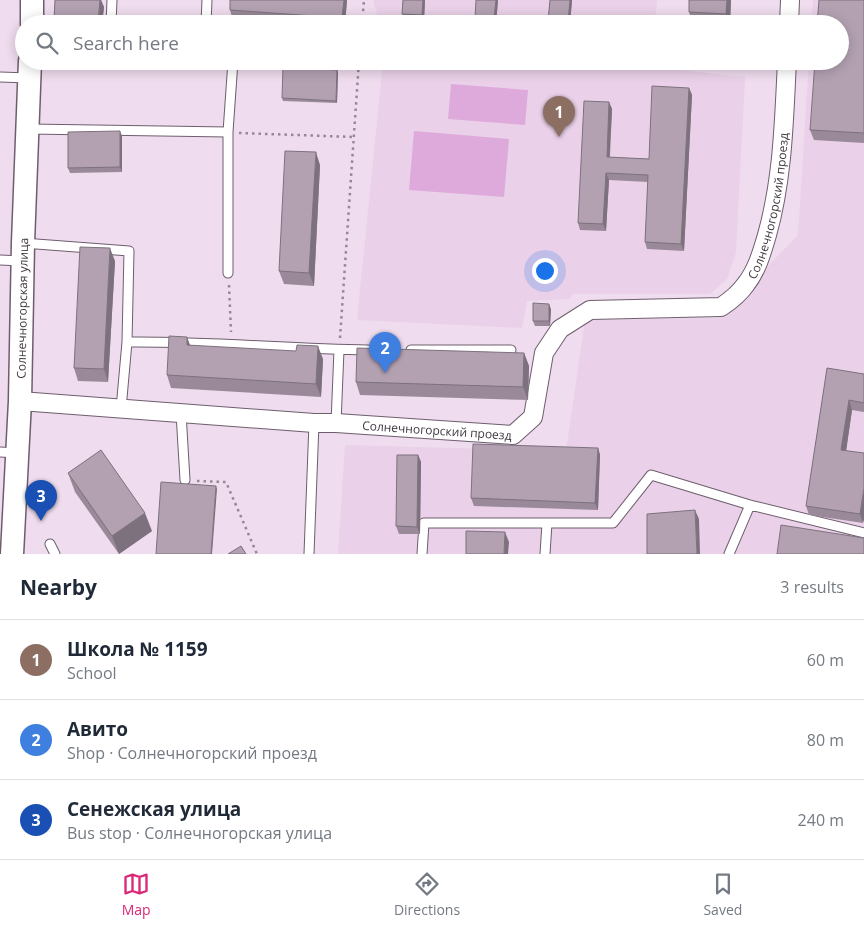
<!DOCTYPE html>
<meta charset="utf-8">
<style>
body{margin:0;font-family:"Open Sans",sans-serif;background:#f6f6f7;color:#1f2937}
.you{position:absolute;left:544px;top:270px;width:18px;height:18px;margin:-12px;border:4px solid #fff;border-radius:50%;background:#1a73e8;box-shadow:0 0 0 8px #1a73e833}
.badge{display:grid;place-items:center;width:32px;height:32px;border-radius:50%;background:#db2777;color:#fff;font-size:16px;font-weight:700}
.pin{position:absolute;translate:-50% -41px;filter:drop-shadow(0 1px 2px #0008)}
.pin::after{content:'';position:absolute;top:26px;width:18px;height:15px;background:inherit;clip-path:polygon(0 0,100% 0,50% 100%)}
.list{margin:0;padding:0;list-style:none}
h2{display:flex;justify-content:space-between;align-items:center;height:65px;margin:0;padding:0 20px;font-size:21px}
h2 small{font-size:16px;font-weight:400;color:#747a83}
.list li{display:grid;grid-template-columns:32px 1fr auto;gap:15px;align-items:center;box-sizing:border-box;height:80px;padding:0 20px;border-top:1px solid #e0e1e3}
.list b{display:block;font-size:19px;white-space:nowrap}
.list p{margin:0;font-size:16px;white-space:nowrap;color:#747a83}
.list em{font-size:16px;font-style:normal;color:#747a83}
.icon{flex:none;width:28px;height:28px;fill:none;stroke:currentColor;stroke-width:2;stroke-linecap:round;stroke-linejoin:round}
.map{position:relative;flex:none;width:864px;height:554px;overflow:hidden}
.search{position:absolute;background:#fff;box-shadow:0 2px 12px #0003;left:15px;right:15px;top:15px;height:55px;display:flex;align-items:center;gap:12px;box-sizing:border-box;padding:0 18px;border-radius:28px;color:#747a83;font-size:19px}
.sheet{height:305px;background:#fff}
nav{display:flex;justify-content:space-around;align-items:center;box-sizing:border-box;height:70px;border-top:1px solid #e0e1e3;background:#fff;font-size:14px;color:#747a83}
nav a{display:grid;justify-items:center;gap:2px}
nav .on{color:#db2777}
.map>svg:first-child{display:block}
.built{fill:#ead1e9}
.green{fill:#ddaadb}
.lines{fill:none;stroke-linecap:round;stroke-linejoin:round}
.service-casing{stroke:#6e5e6d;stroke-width:11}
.minor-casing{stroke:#6e5e6d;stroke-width:20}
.tertiary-casing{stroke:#6e5e6d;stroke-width:25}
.path{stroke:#958794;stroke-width:2.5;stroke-dasharray:2.5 4;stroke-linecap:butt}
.service{stroke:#fff;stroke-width:9}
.minor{stroke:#fff;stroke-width:18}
.tertiary{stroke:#fff;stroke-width:22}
.wall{fill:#9a8a99}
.shaded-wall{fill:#7d717d}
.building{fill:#b3a1b2;stroke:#7d717d}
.labels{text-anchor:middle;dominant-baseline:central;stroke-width:4;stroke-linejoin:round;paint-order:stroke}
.street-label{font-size:12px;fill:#3f373f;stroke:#fff}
</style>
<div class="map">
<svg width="864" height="554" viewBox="0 0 864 554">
<rect width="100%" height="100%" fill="#efdcee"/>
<path class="built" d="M373,0H657L655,24H380Z
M813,0H864V554H338L345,445L566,451L585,320L718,318L798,235L809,61H840V24H811Z
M383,61H651L663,68L745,77L736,253L727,279L710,294H572L571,299L527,301L522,328L357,320Z"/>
<path class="green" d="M451,84L528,90L525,125L448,119Z
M414,131L509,139L504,197L409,190Z"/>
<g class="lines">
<defs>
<path id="service" d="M111,24L112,0
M206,24L207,0
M0,77L29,78
M28,129L228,132L233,61
M228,132V273
M23,243L129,251L127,342
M0,260L22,261
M411,350H511
M121,409L127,342C208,341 288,349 368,350
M181,413L185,480
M336,423L339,350
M0,452L17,453
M50,544L55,554
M309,554L314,423
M422,554L424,523H613L651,475L750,505L864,533
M545,554L547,523
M729,554L750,505"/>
<g id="minor">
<path d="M789,24L790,0"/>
<path id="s1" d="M20,401L314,423H336L513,435L533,417L544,353L560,329L590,310L721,307C730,301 739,294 746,284C757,270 762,252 767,235C783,178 784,120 787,61"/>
</g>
<g id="tertiary">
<path d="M32,24V0"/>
<path id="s2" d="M12,554L20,401L23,243L30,61"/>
</g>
</defs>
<use href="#service" class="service-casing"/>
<use href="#minor" class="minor-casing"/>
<use href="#tertiary" class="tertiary-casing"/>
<path class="path" d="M362,24L364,0
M239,133L354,137
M229,285L231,332
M340,338L359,61
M197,481L226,482L257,554"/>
<use href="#service" class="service"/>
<use href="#minor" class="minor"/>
<use href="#tertiary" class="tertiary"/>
</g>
<path class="wall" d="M55,0H101L104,7L102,24H55L54,20Z
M347,0L345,24H319L232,17L230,10Z
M403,0H425L424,20L404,19L402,14Z
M498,0L496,24L476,23L475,18Z
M550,0H572L570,24H549L548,21Z
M731,0L730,23L692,22L689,12Z
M864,0V143L814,140L810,130Z
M338,72L337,103L283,101L282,98Z
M689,88L692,95L684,251L647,249L645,242L648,182L609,180L606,231L580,230L578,223L609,102L612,109L610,157L649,159Z
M122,136V172L70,173L68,168Z
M320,165L314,286L284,284L279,271Z
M115,261L108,382L78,381L74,368Z
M551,309L550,326H535L533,321Z
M190,345L323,359L321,397L171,388L167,375Z
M524,353L529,366L528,400L360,395L356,382Z
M827,368L864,374V412L852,410L846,450L863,523L809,515L806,506Z
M598,448L600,455L598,510L474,506L471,498Z
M418,455L421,462L420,534H399L396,526Z
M68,473L152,531L119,554L75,492Z"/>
<path class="shaded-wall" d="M100,0H101L104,7L102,24H99Z
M344,0H347L345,24H344L342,18Z
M423,0H425L424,20L422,15Z
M496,0H498L496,24L494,19Z
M570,0H572L570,24H569Z
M727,0H731L730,23L726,14Z
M337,70L338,72L337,103L336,101Z
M689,88L692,95L684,251L681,244Z
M609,102L612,109L609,164L607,157Z
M120,131L122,136V172L120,167Z
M316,152L320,165L314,286L309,273Z
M606,173L609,180L606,231L603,224Z
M110,248L115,261L108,382L104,369Z
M549,304L551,309L550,326L549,321Z
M187,337L192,350L187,345Z
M318,346L323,359L321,397L316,384Z
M524,353L529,366L528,400L523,387Z
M849,400L852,410L845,459L841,450Z
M598,448L600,455L598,510L595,503Z
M418,455L421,462L420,534L417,527Z
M216,486L217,489L212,554H211Z
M864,488V520L863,523L860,514Z
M695,510L699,519L700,554H697Z
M145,513L152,531L119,554L112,536Z
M505,532L509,542L508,554H504Z"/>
<path class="building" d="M55,0H100L98,23L54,20Z
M230,0H344L342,18L230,10Z
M403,0H423L422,15L402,14Z
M476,0H496L494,19L475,18Z
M550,0H570L568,22L548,21Z
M689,0H727L726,14L689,12Z
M819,0H864V133L810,130L815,61H840V24H817Z
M283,67L337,70L336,101L282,98Z
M652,86L689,88L681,244L645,242L648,175L606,173L603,224L578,223L584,101L609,102L607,157L649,159Z
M120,131V167L68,168V132Z
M285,151L316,152L309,273L279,271Z
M80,247L110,248L104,369L74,368Z
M533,303L549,304V321H533Z
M169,336L187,337V345L296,351L297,345L318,346L316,384L167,375Z
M357,348L524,353L523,387L356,382Z
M827,368L864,374V403L849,400L841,450L864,453V488L860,514L806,506Z
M473,444L598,448L595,503L471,498Z
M101,450L145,513L112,536L68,473Z
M397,455H418L417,527L396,526Z
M161,482L216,486L211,554H156Z
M695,510L697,554H647V514Z
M781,525L864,538V554H777Z
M466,531L505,532L504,554H466Z
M241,546L246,554H228Z"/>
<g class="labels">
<g class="street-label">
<text stroke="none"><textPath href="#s1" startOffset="898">Солнечногорский проезд</textPath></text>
<text stroke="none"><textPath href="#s2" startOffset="246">Солнечногорская улица</textPath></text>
<text stroke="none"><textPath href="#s1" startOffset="418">Солнечногорский проезд</textPath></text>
</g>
</g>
</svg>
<div class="you"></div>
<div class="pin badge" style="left:559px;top:137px;background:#8d6e63">1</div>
<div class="pin badge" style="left:385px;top:373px;background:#3f7fe0">2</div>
<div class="pin badge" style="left:41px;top:521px;background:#1a4fb4">3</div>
<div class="search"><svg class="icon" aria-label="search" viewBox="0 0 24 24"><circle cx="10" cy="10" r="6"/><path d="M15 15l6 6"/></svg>Search here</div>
</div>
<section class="sheet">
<h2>Nearby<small>3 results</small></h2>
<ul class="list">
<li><span class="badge" style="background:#8d6e63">1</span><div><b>Школа № 1159</b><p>School</p></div><em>60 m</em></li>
<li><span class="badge" style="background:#3f7fe0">2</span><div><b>Авито</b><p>Shop · Солнечногорский проезд</p></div><em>80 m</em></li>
<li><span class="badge" style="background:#1a4fb4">3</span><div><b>Сенежская улица</b><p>Bus stop · Солнечногорская улица</p></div><em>240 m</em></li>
</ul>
</section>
<nav>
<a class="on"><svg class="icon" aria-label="map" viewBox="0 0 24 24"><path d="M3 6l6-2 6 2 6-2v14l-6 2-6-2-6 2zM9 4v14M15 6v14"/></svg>Map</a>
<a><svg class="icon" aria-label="directions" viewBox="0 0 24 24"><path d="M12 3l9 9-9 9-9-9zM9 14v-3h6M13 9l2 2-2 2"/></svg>Directions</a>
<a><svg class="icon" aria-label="saved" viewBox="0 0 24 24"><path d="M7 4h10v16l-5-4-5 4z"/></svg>Saved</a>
</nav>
